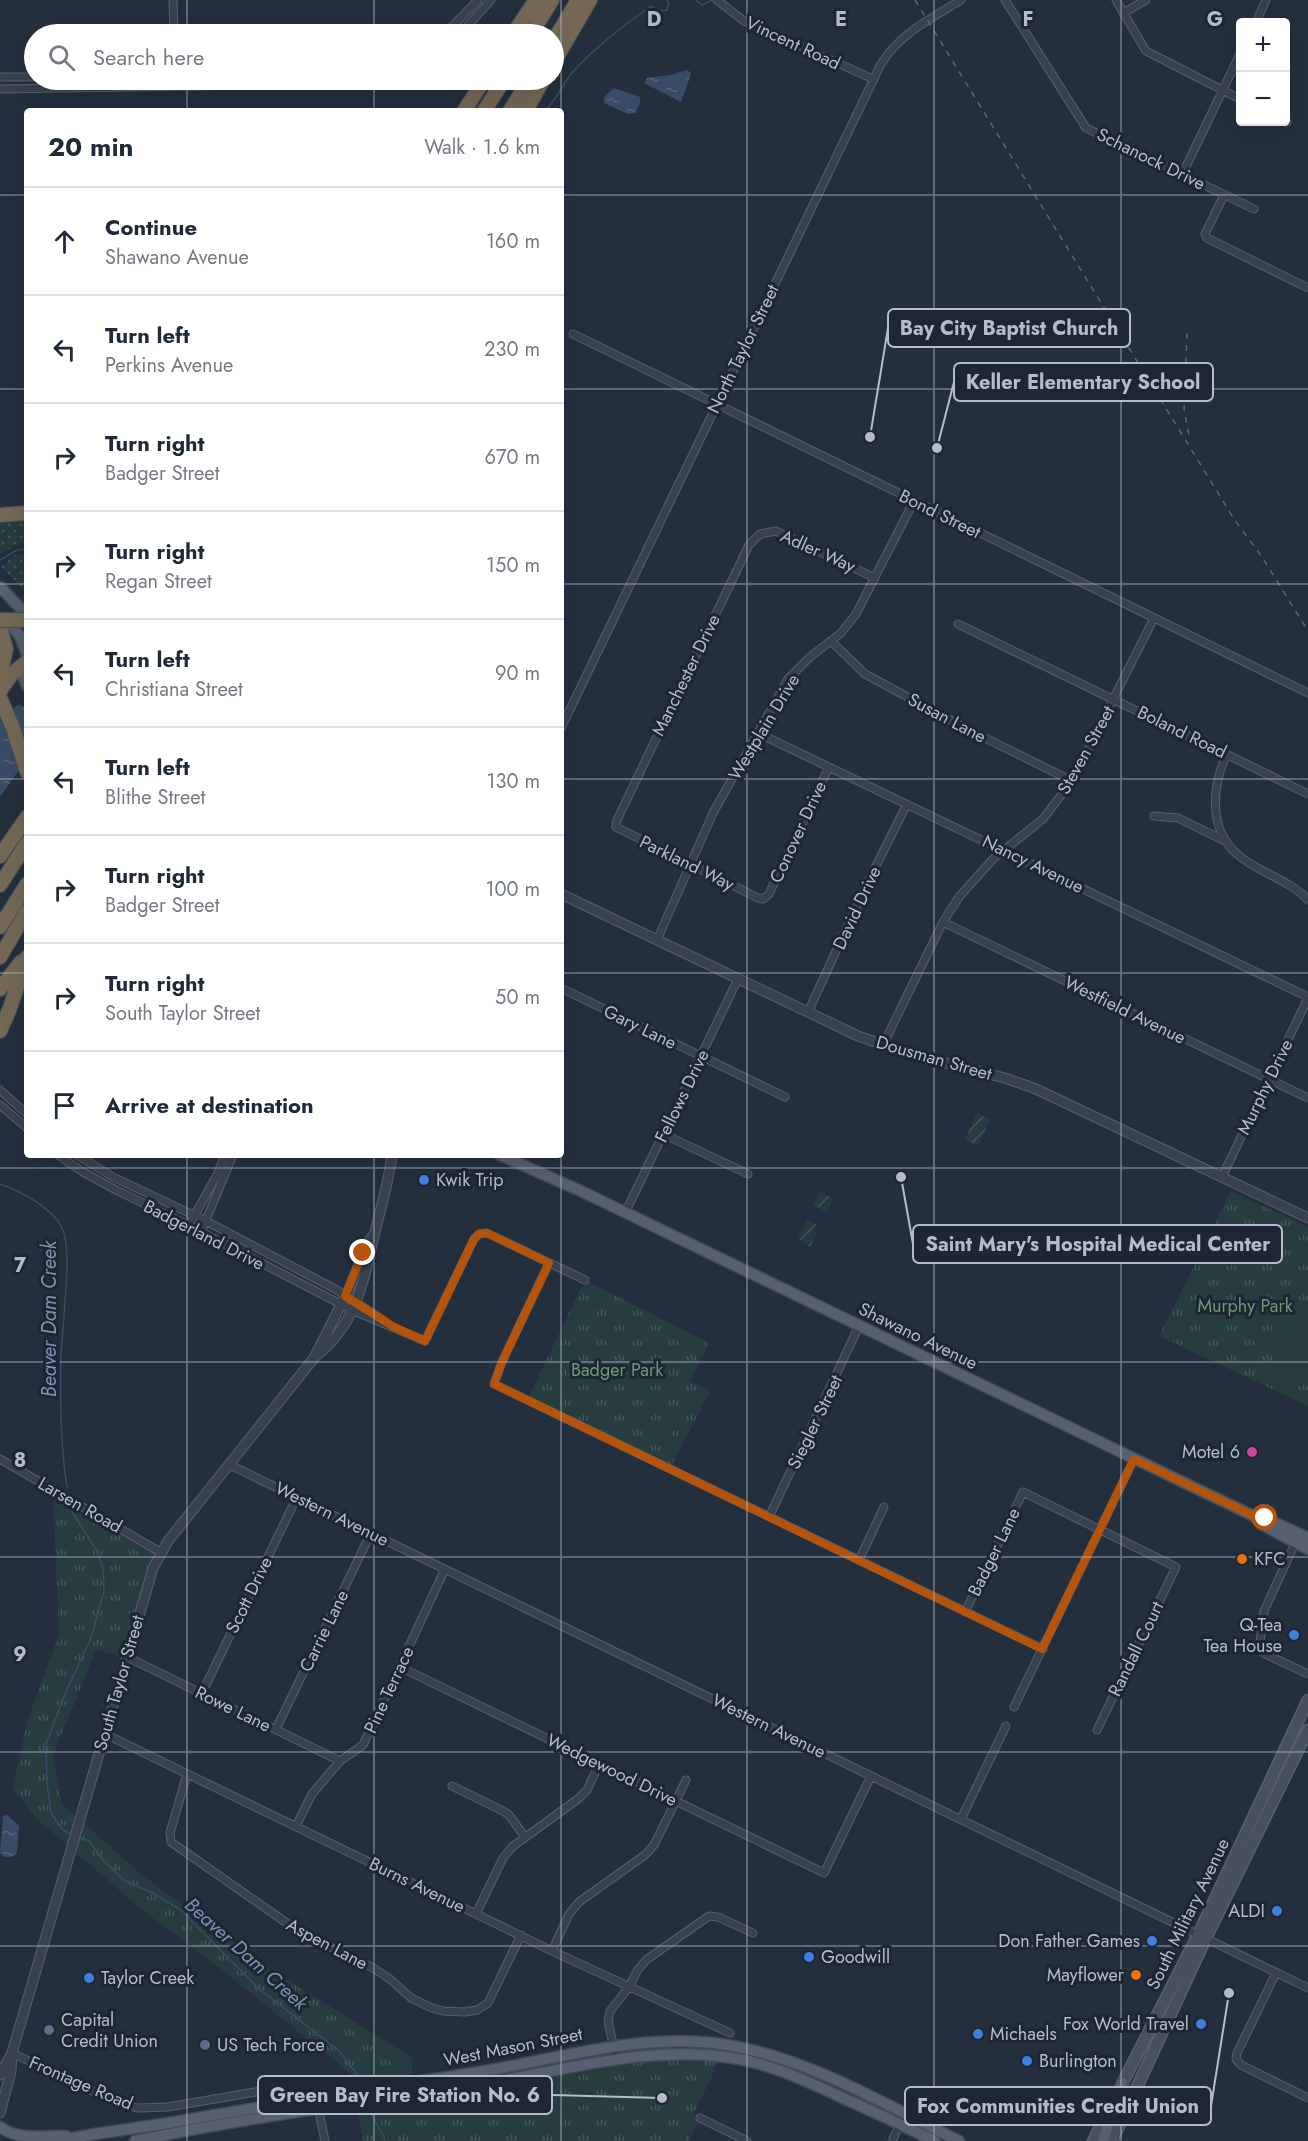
<!DOCTYPE html>
<meta charset="utf-8">
<style>
body{margin:0;font-family:Jost,sans-serif;background:#f2f2f3;color:#1f2937}
.controls{position:absolute;right:18px;top:18px;display:grid;overflow:hidden;border-radius:6px;box-shadow:0 6px 24px #0002}
.controls button{width:54px;height:54px;display:grid;place-items:center;padding:0;border:0;border-bottom:2px solid #e0e1e3;background:#fff;color:#1f2937;font:30px sans-serif}
.stop{position:absolute;width:18px;height:18px;margin:-14px;border:4px solid #b45309;border-radius:50%;background:#fff}
.stop.end{background:#b45309;border-color:#fff;box-shadow:0 2px 6px #0008}
.list{margin:0;padding:0;list-style:none}
h2{display:flex;justify-content:space-between;align-items:center;height:78px;margin:0;padding:0 24px;font-size:26px}
h2 small{font-size:20px;font-weight:400;color:#747a83}
.list li{display:grid;grid-template-columns:39px 1fr auto;gap:18px;align-items:center;box-sizing:border-box;height:108px;padding:0 24px;border-top:2px solid #e0e1e3}
.list b{display:block;font-size:22px;white-space:nowrap}
.list p{margin:0;font-size:20px;white-space:nowrap;color:#747a83}
.list em{font-size:20px;font-style:normal;color:#747a83}
.icon{flex:none;width:33px;height:33px;fill:none;stroke:currentColor;stroke-width:2;stroke-linecap:round;stroke-linejoin:round}
.map{position:relative;flex:none;width:1308px;height:2141px;overflow:hidden}
.search{position:absolute;background:#fff;box-shadow:0 6px 24px #0002;left:24px;top:24px;width:540px;height:66px;display:flex;align-items:center;gap:15px;box-sizing:border-box;padding:0 21px;border-radius:33px;color:#747a83;font-size:22px}
.panel{position:absolute;background:#fff;box-shadow:0 6px 24px #0002;left:24px;top:108px;width:540px;height:1050px;border-radius:6px}
.map>svg:first-child{display:block}
.grass{fill:url(#grass-dots)}
.park{fill:url(#park-tufts)}
.garden{fill:url(#garden-furrows)}
.pitch{fill:#263c3f}
.water{fill:url(#water-ripples)}
.lines{fill:none;stroke-linecap:round;stroke-linejoin:round}
.stream{stroke:#394c67;stroke-width:1.5}
.minor-casing{stroke:#565f6c;stroke-width:9}
.tertiary-casing{stroke:#565f6c;stroke-width:11}
.secondary-casing{stroke:#565f6c;stroke-width:13}
.primary-casing{stroke:#414a57;stroke-width:13}
.motorway-casing{stroke:#434c59;stroke-width:16}
.minor{stroke:#38414e;stroke-width:7}
.tertiary{stroke:#38414e;stroke-width:9}
.secondary{stroke:#465061;stroke-width:10}
.primary{stroke:#56606e;stroke-width:10}
.motorway{stroke:#746855;stroke-width:14}
.rail{stroke:#5a6575;stroke-width:1.5;stroke-dasharray:6 6;stroke-linecap:butt}
.motorway-bridge-casing{stroke:#434c59;stroke-width:16;stroke-linecap:butt}
.motorway-bridge{stroke:#746855;stroke-width:14}
.route{stroke:#b45309;stroke-width:8}
.grid{fill:none;stroke:#b4bcc9;stroke-width:1.5;stroke-opacity:0.55}
.shop-dot{fill:#3f7fe0;stroke:#1d2633;stroke-width:2}
.hotel-dot{fill:#d1479c;stroke:#1d2633;stroke-width:2}
.food-dot{fill:#e8710a;stroke:#1d2633;stroke-width:2}
.service-dot{fill:#5c6f8a;stroke:#1d2633;stroke-width:2}
.labels{text-anchor:middle;dominant-baseline:central;stroke-width:6;stroke-linejoin:round;paint-order:stroke}
.street-label{font-size:18px;fill:#b4bcc9;stroke:#1d2633}
.poi-label{font-size:18px;fill:#b4bcc9;stroke:#1d2633;text-anchor:start}
.park-label{font-size:18px;fill:#6b9a76;stroke:#1d2633}
.water-label{font-size:20px;font-style:italic;fill:#7c92b1;stroke:#1d2633}
.grid-label{font-size:20px;text-anchor:middle;font-weight:bold;fill:#b4bcc9;stroke:#1d2633;stroke-width:6;stroke-linejoin:round;paint-order:stroke}
.leader{fill:none;stroke:#b4bcc9;stroke-width:2}
.callout-dot{fill:#b4bcc9;stroke:#1d2633;stroke-width:2}
.callout{fill:#1d2633;stroke:#b4bcc9;stroke-width:2}
.callout-label{font-size:20px;text-anchor:middle;font-weight:bold;fill:#b4bcc9}
</style>
<div class="map">
<svg width="1308" height="2141" viewBox="0 0 1308 2141">
<defs>
<pattern id="grass-dots" width="8" height="8" patternUnits="userSpaceOnUse" patternTransform="scale(1.5)"><rect width="8" height="8" fill="#263c3f"/><path d="M2 2h.1M6 6h.1" fill="none" stroke="#435659" stroke-width="1.8" stroke-linecap="round"/></pattern>
<pattern id="park-tufts" width="24" height="20" patternUnits="userSpaceOnUse" patternTransform="scale(1.5)"><rect width="24" height="20" fill="#263c3f"/><path d="M3 7l-1-3M5 7V3M7 7l1-3M15 17l-1-3M17 17v-4M19 17l1-3" fill="none" stroke="#435659"/></pattern>
<pattern id="garden-furrows" width="10" height="10" patternUnits="userSpaceOnUse" patternTransform="scale(1.5)"><rect width="10" height="10" fill="#263c3f"/><path d="M-1 1l2-2M0 10L10 0M9 11l2-2" fill="none" stroke="#435659"/></pattern>
<pattern id="water-ripples" width="26" height="14" patternUnits="userSpaceOnUse" patternTransform="scale(1.5)"><rect width="26" height="14" fill="#394c67"/><path d="M2 4q2-2 4 0t4 0M15 11q2-2 4 0t4 0" fill="none" stroke="#53647b"/></pattern>
</defs>
<rect width="100%" height="100%" fill="#242f3e"/>
<path class="grass" d="M27,520V544L20,543L0,554V521Z
M24,554H27V593L1,567L15,555Z"/>
<path class="park" d="M1231,1191L1308,1227V1406L1159,1336Z
M585,1280L709,1343L691,1381L710,1391L670,1469L527,1400Z
M53,1490L161,1552L127,1657L96,1650L53,1755L62,1804L142,1875L279,1975L413,2058L411,2083L358,2091L350,2073L222,1970L141,1909L37,1819L13,1789L27,1721L59,1635Z
M722,2056L693,2114L700,2118L688,2141H364L355,2104L616,2058Z"/>
<path class="garden" d="M977,1113L990,1120L978,1146L965,1139Z
M819,1192L833,1198L827,1212L813,1205Z
M807,1220L817,1225L814,1231L817,1233L810,1247L798,1238Z"/>
<path class="pitch" d="M1284,1321L1308,1325V1375C1296,1380 1284,1381 1271,1378L1281,1323Z
M667,1418L677,1423L667,1443L657,1438Z"/>
<path class="water" d="M687,70L691,73L690,77L681,102L644,83L647,78L671,75Z
M614,88L640,97V103L635,113L628,114L604,103V97Z
M18,705L27,707V736L14,747L19,770L0,797V719Z
M7,1815L19,1826L17,1853C12,1858 5,1859 0,1853L3,1816Z"/>
<g class="lines">
<path class="stream" d="M696,0L702,5L712,0
M544,111C556,102 562,85 572,73C596,46 622,27 651,6L659,11L667,10L669,4L667,0
M0,560L17,550L27,549
M0,1184C20,1191 53,1208 62,1228C73,1249 62,1327 61,1355C60,1399 60,1444 67,1487
M69,1507L95,1548L103,1567L104,1591L91,1638L65,1694L46,1744L47,1783L51,1813L63,1830L71,1834
M78,1837L89,1841L104,1861L125,1881L151,1892L181,1910L257,1987L339,2051L363,2082
M368,2108L386,2141"/>
<defs>
<path id="minor" d="M173,0L174,34
M717,0L744,21L873,79
M1005,0L1086,128L1254,209
M1116,0L1146,51L1240,99
M1123,13L1146,0
M1256,22L1266,0
M445,34L478,0
M460,34L491,0
M0,77H34
M0,89L375,83L396,80
M1286,121L1287,122
M1183,173L1240,54
M1224,195L1205,234L1207,238L1308,288
M573,334L1308,693
M958,624L1308,794
M832,642L865,674L967,729L1072,781
M561,728L881,64C899,34 932,18 961,0
M758,733L1308,997
M1227,754C1212,785 1208,829 1237,854C1258,873 1289,879 1308,900
M829,767L769,894L763,899L758,898L616,827L617,820L749,545L760,534L776,531L875,578
M1154,816L1178,818L1227,842
M943,922L1308,1098
M657,940L713,813L788,679L810,657L841,633L856,614L914,501
M561,988L785,1097
M808,1012L866,886L907,804
M883,1045L943,922L959,897L993,859L1043,819L1072,781L1154,618
M0,1090L27,1114
M0,1105L27,1128
M663,1134L748,1174
M58,1155L83,1172L116,1190L190,1226L352,1310L425,1341L474,1239L479,1234L487,1233L585,1280
M77,1155L113,1177L206,1221L337,1290L383,1320
M1222,1177L1308,998
M625,1213L738,979
M192,1220L217,1175L225,1155
M201,1232L233,1155
M549,1263L502,1362L494,1384L1043,1649
M0,1459L160,1552
M230,1465L1308,1988
M769,1517L859,1326
M1297,1539L1264,1611L1259,1649L1265,1654L1308,1674
M859,1560L884,1507
M965,1612L1023,1492L1176,1567L1097,1730
M127,1657L340,1761
M400,1667L824,1873L871,1776
M202,1693L297,1497
M1014,1707L1134,1459
M276,1729L371,1533
M105,1734L552,1951L730,2033
M187,1774L170,1833L171,1842L301,1933L373,1968L390,1979L411,1998L432,2008L443,2011L465,2012L477,2010L488,2003L521,1935
M452,1786L503,1811L509,1815L525,1837
M961,1819L1006,1726
M296,1826L312,1794L340,1761L363,1745L445,1569
M476,1914L503,1858L512,1847L578,1799L587,1790L599,1764
M552,1951L569,1914L579,1902L645,1855L654,1845L686,1780
M1276,1973L1237,2053L1236,2059L1241,2065L1308,2098
M12,2053L113,2101L137,2108L168,2107L313,2082L325,2141
M616,2058L608,2021L610,2011L629,1987L637,1971L646,1960L709,1916L718,1917L753,1933
M700,2118L747,2141
M892,2141L900,2124"/>
<path id="tertiary" d="M561,894L858,1036L910,1054L1005,1078L1036,1089L1308,1218
M316,1356C359,1322 364,1277 376,1228C382,1204 389,1179 392,1155
M0,2075L11,2055
M0,2113L11,2071L12,2053L153,1568L168,1541L314,1358L349,1289L366,1246L374,1234"/>
<path id="secondary" d="M1093,2141L1198,1935L1308,1700
M1112,2141L1206,1938L1308,1730"/>
<path id="primary" d="M0,587L27,615
M5,618L20,636L27,655
M27,661L23,676L27,686
M500,1155L583,1192L1193,1487L1258,1518H1265L1308,1538
M1258,1518L1261,1524L1308,1549
M0,2127C19,2141 43,2135 66,2136
M58,2141C94,2133 132,2129 169,2123C270,2105 371,2089 473,2073C557,2060 641,2031 727,2045C808,2058 886,2105 959,2141
M135,2141C254,2116 374,2101 493,2082C571,2069 646,2046 726,2057C767,2062 804,2080 841,2097C872,2111 904,2126 935,2141
M1103,2141L1122,2083"/>
<path id="motorway" d="M513,34L536,0
M531,34L552,0
M554,40L578,0
M554,62L590,0
M464,111L484,80
M484,111L504,80
M510,111L529,80
M526,111L543,80
M0,515L27,513
M0,627L6,649L0,676
M0,691L12,674L25,663
M0,698L13,728L27,772
M0,856L27,817
M0,885L27,843
M0,927L27,884
M0,957L27,911
M0,989L21,962
M0,1031L10,1008L27,957"/>
</defs>
<use href="#minor" class="minor-casing"/>
<use href="#tertiary" class="tertiary-casing"/>
<use href="#secondary" class="secondary-casing"/>
<use href="#primary" class="primary-casing"/>
<use href="#motorway" class="motorway-casing"/>
<use href="#minor" class="minor"/>
<use href="#tertiary" class="tertiary"/>
<use href="#secondary" class="secondary"/>
<use href="#primary" class="primary"/>
<use href="#motorway" class="motorway"/>
<path class="rail" d="M915,0L1234,519L1262,557L1308,631
M1187,333L1184,409L1190,440"/>
<defs>
<path id="motorway-bridge" d="M0,620H27"/>
</defs>
<use href="#motorway-bridge" class="motorway-bridge-casing"/>
<use href="#motorway-bridge" class="motorway-bridge"/>
</g>
<g class="lines">
<path class="route" d="M363,1253L345,1296L394,1327L425,1341L474,1239L479,1234L487,1233L549,1263L502,1362L494,1384L1042,1649L1134,1459L1258,1518H1265"/>
</g>
<path class="grid" d="M187,0V34M374,0V34M561,0V111M747,0V2141M934,0V2141M1121,0V2141M187,80V111M374,80V111M0,195H27M561,195H1308M0,389H27M561,389H1308M0,584H27M561,584H1308M0,779H27M561,779H1308M0,973H27M561,973H1308M187,1155V2141M374,1155V2141M561,1155V2141M0,1168H1308M0,1362H1308M0,1557H1308M0,1752H1308M0,1946H1308"/>
<g class="shop-dot">
<circle cx="424" cy="1180" r="6"/>
<circle cx="1294" cy="1635" r="6"/>
<circle cx="1277" cy="1911" r="6"/>
<circle cx="1152" cy="1941" r="6"/>
<circle cx="809" cy="1957" r="6"/>
<circle cx="89" cy="1978" r="6"/>
<circle cx="1201" cy="2024" r="6"/>
<circle cx="978" cy="2034" r="6"/>
<circle cx="1027" cy="2061" r="6"/>
</g>
<circle class="hotel-dot" cx="1252" cy="1452" r="6"/>
<g class="food-dot">
<circle cx="1242" cy="1559" r="6"/>
<circle cx="1136" cy="1975" r="6"/>
</g>
<g class="service-dot">
<circle cx="49" cy="2030" r="6"/>
<circle cx="205" cy="2045" r="6"/>
</g>
<g class="labels">
<g class="street-label">
<text transform="translate(793 43) rotate(25)">Vincent Road</text>
<text transform="translate(1151 159) rotate(26)">Schanock Drive</text>
<text transform="translate(743 349) rotate(-64)">North Taylor Street</text>
<text transform="translate(940 514) rotate(26)">Bond Street</text>
<text transform="translate(818 551) rotate(24)">Adler Way</text>
<text transform="translate(686 675) rotate(-64)">Manchester Drive</text>
<text transform="translate(947 718) rotate(28)">Susan Lane</text>
<text transform="translate(764 727) rotate(-59)">Westplain Drive</text>
<text transform="translate(1182 732) rotate(26)">Boland Road</text>
<text transform="translate(1086 750) rotate(-61)">Steven Street</text>
<text transform="translate(798 832) rotate(-65)">Conover Drive</text>
<text transform="translate(687 863) rotate(26)">Parkland Way</text>
<text transform="translate(1033 864) rotate(26)">Nancy Avenue</text>
<text transform="translate(857 908) rotate(-65)">David Drive</text>
<text transform="translate(1125 1010) rotate(26)">Westfield Avenue</text>
<text transform="translate(640 1027) rotate(26)">Gary Lane</text>
<text transform="translate(934 1058) rotate(16)">Dousman Street</text>
<text transform="translate(1265 1087) rotate(-64)">Murphy Drive</text>
<text transform="translate(682 1096) rotate(-64)">Fellows Drive</text>
<text transform="translate(204 1235) rotate(27)">Badgerland Drive</text>
<text transform="translate(918 1336) rotate(26)">Shawano Avenue</text>
<text transform="translate(815 1422) rotate(-64)">Siegler Street</text>
<text transform="translate(80 1505) rotate(30)">Larsen Road</text>
<text transform="translate(332 1514) rotate(26)">Western Avenue</text>
<text transform="translate(994 1552) rotate(-64)">Badger Lane</text>
<text transform="translate(249 1595) rotate(-64)">Scott Drive</text>
<text transform="translate(324 1631) rotate(-64)">Carrie Lane</text>
<text transform="translate(1136 1649) rotate(-64)">Randall Court</text>
<text transform="translate(119 1683) rotate(-74)">South Taylor Street</text>
<text transform="translate(389 1690) rotate(-65)">Pine Terrace</text>
<text transform="translate(233 1709) rotate(26)">Rowe Lane</text>
<text transform="translate(769 1726) rotate(26)">Western Avenue</text>
<text transform="translate(612 1770) rotate(26)">Wedgewood Drive</text>
<text transform="translate(417 1885) rotate(26)">Burns Avenue</text>
<text transform="translate(1188 1914) rotate(-64)">South Military Avenue</text>
<text transform="translate(327 1944) rotate(28)">Aspen Lane</text>
<text transform="translate(513 2047) rotate(-11)">West Mason Street</text>
<text transform="translate(81 2083) rotate(23)">Frontage Road</text>
</g>
<g class="poi-label">
<text x="436" y="1180">Kwik Trip</text>
<text x="1240" y="1452" text-anchor="end">Motel 6</text>
<text x="1254" y="1559">KFC</text>
<text x="1282" y="1625" text-anchor="end">Q-Tea<tspan x="1282" dy="21">Tea House</tspan></text>
<text x="1265" y="1911" text-anchor="end">ALDI</text>
<text x="1140" y="1941" text-anchor="end">Don Father Games</text>
<text x="821" y="1957">Goodwill</text>
<text x="1124" y="1975" text-anchor="end">Mayflower</text>
<text x="101" y="1978">Taylor Creek</text>
<text x="61" y="2020">Capital<tspan x="61" dy="21">Credit Union</tspan></text>
<text x="1189" y="2024" text-anchor="end">Fox World Travel</text>
<text x="990" y="2034">Michaels</text>
<text x="217" y="2045">US Tech Force</text>
<text x="1039" y="2061">Burlington</text>
</g>
<g class="park-label">
<text x="1245" y="1306">Murphy Park</text>
<text x="617" y="1370">Badger Park</text>
</g>
<g class="water-label">
<text transform="translate(49 1319) rotate(-90)">Beaver Dam Creek</text>
<text transform="translate(246 1954) rotate(42)">Beaver Dam Creek</text>
</g>
</g>
<g class="grid-label">
<text x="654" y="26">D</text>
<text x="841" y="26">E</text>
<text x="1028" y="26">F</text>
<text x="1215" y="26">G</text>
<text x="20" y="1272">7</text>
<text x="20" y="1467">8</text>
<text x="20" y="1661">9</text>
</g>
<path class="leader" d="M870 437L888 328M937 448L954 382M901 1177L913 1244M662 2098L552 2095M1229 1993L1211 2106"/>
<g class="callout-dot">
<circle cx="870" cy="437" r="6"/>
<circle cx="937" cy="448" r="6"/>
<circle cx="901" cy="1177" r="6"/>
<circle cx="662" cy="2098" r="6"/>
<circle cx="1229" cy="1993" r="6"/>
</g>
<g class="callout">
<rect x="888" y="309" width="242" height="38" rx="6"/>
<rect x="954" y="363" width="259" height="38" rx="6"/>
<rect x="913" y="1225" width="369" height="38" rx="6"/>
<rect x="258" y="2076" width="294" height="38" rx="6"/>
<rect x="905" y="2087" width="306" height="38" rx="6"/>
</g>
<g class="callout-label">
<text x="1009" y="335">Bay City Baptist Church</text>
<text x="1083" y="389">Keller Elementary School</text>
<text x="1098" y="1251">Saint Mary's Hospital Medical Center</text>
<text x="405" y="2102">Green Bay Fire Station No. 6</text>
<text x="1058" y="2113">Fox Communities Credit Union</text>
</g>
</svg>
<div class="controls">
<button>+</button>
<button>−</button>
</div>
<div class="stop" style="left:1265px;top:1518px"></div>
<div class="stop end" style="left:363px;top:1253px"></div>
<div class="search"><svg class="icon" aria-label="search" viewBox="0 0 24 24"><circle cx="10" cy="10" r="6"/><path d="M15 15l6 6"/></svg>Search here</div>
<section class="panel">
<h2>20 min<small>Walk · 1.6 km</small></h2>
<ul class="list">
<li><svg class="icon" aria-label="ahead" viewBox="0 0 24 24"><path d="M12 20V5M6 11l6-6 6 6"/></svg><div><b>Continue</b><p>Shawano Avenue</p></div><em>160 m</em></li>
<li><svg class="icon" aria-label="left" viewBox="0 0 24 24"><path d="M17 20v-9H6M10 6l-5 5 5 5"/></svg><div><b>Turn left</b><p>Perkins Avenue</p></div><em>230 m</em></li>
<li><svg class="icon" aria-label="right" viewBox="0 0 24 24"><path d="M7 20v-9h11M14 6l5 5-5 5"/></svg><div><b>Turn right</b><p>Badger Street</p></div><em>670 m</em></li>
<li><svg class="icon" aria-label="right" viewBox="0 0 24 24"><path d="M7 20v-9h11M14 6l5 5-5 5"/></svg><div><b>Turn right</b><p>Regan Street</p></div><em>150 m</em></li>
<li><svg class="icon" aria-label="left" viewBox="0 0 24 24"><path d="M17 20v-9H6M10 6l-5 5 5 5"/></svg><div><b>Turn left</b><p>Christiana Street</p></div><em>90 m</em></li>
<li><svg class="icon" aria-label="left" viewBox="0 0 24 24"><path d="M17 20v-9H6M10 6l-5 5 5 5"/></svg><div><b>Turn left</b><p>Blithe Street</p></div><em>130 m</em></li>
<li><svg class="icon" aria-label="right" viewBox="0 0 24 24"><path d="M7 20v-9h11M14 6l5 5-5 5"/></svg><div><b>Turn right</b><p>Badger Street</p></div><em>100 m</em></li>
<li><svg class="icon" aria-label="right" viewBox="0 0 24 24"><path d="M7 20v-9h11M14 6l5 5-5 5"/></svg><div><b>Turn right</b><p>South Taylor Street</p></div><em>50 m</em></li>
<li><svg class="icon" aria-label="arrive" viewBox="0 0 24 24"><path d="M6 21V4h12l-3 4 3 4H6"/></svg><div><b>Arrive at destination</b></div></li>
</ul>
</section>
</div>
